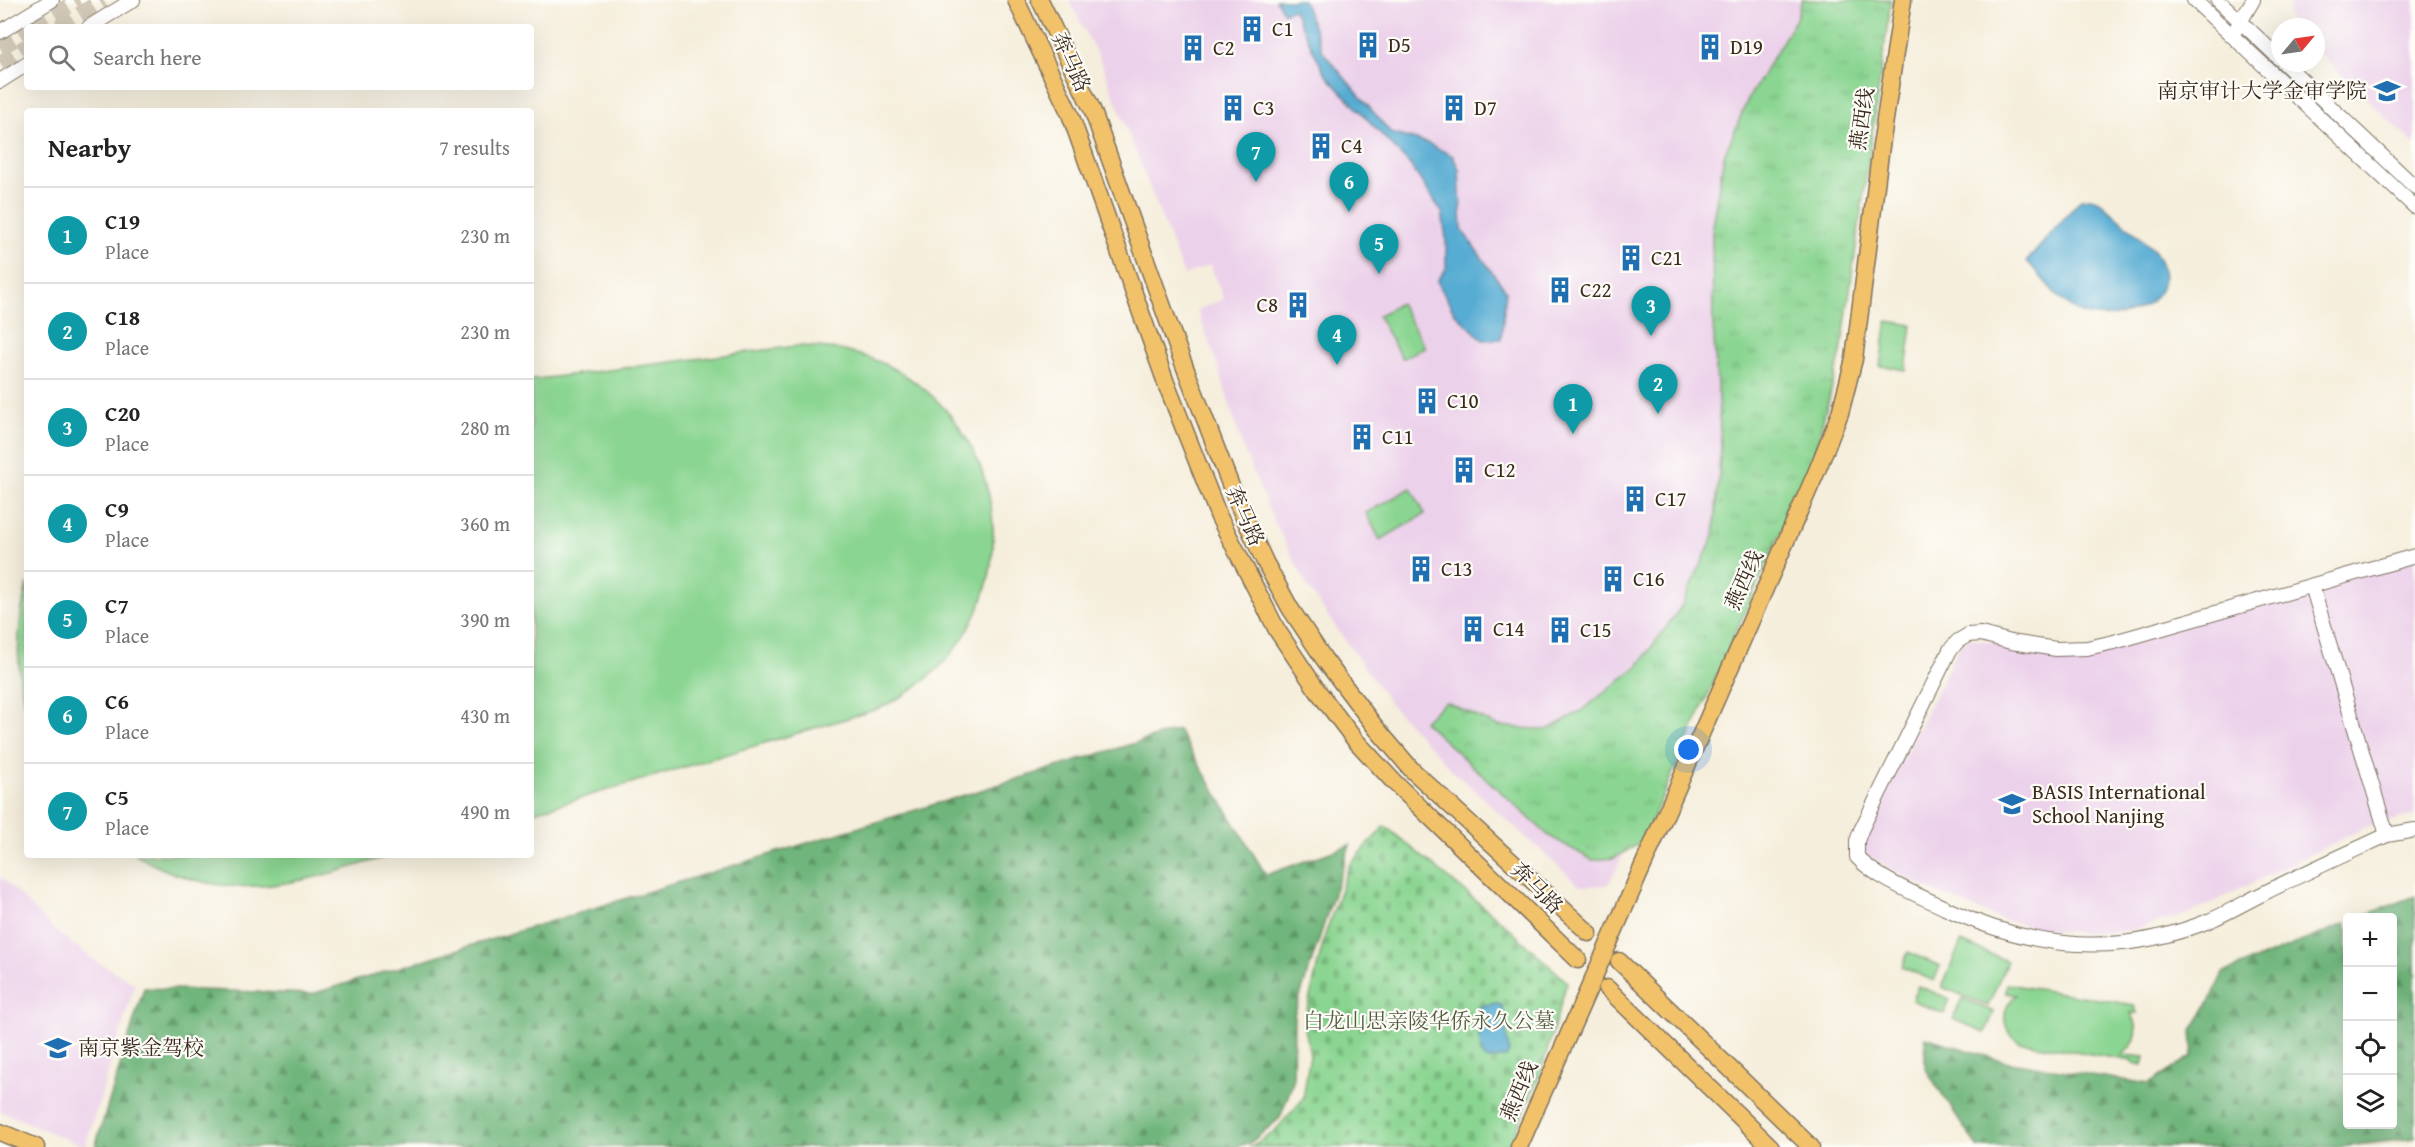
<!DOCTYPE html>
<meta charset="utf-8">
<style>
body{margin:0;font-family:"Gentium Book Plus","Noto Serif SC",serif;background:#f2f2f2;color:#222}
.controls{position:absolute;right:18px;bottom:18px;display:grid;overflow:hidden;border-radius:6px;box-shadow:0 6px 24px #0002}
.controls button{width:54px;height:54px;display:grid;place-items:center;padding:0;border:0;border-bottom:2px solid #e0e0e0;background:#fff;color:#222;font:30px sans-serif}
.compass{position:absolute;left:2271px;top:18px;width:54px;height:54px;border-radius:50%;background:#fff;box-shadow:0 6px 24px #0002;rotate:61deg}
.you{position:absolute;left:1689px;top:750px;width:21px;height:21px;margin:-15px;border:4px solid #fff;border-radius:50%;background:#1a73e8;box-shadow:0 0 0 9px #1a73e833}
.badge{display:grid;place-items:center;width:39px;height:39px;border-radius:50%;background:#1f6fb2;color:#fff;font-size:20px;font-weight:700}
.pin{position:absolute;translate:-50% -50px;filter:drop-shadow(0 2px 3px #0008)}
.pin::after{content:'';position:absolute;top:32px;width:21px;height:18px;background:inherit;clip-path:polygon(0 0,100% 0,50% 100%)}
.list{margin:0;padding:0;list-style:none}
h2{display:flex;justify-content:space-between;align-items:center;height:78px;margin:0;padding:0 24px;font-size:26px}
h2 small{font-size:20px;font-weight:400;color:#767676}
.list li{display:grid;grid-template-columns:39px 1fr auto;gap:18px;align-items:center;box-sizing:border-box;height:96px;padding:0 24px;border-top:2px solid #e0e0e0}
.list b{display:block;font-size:22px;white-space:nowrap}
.list p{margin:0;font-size:20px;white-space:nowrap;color:#767676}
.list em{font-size:20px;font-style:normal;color:#767676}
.icon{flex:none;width:33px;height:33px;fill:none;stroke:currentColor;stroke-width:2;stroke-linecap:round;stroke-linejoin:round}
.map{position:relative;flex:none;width:2415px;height:1147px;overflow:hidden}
.search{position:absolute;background:#fff;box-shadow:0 6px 24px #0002;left:24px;top:24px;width:510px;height:66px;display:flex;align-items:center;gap:15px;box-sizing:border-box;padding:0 21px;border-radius:6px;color:#767676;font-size:22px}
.panel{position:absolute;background:#fff;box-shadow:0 6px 24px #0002;left:24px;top:108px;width:510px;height:750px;border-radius:6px}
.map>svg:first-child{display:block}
</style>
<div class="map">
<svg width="2415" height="1147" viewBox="0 0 2415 1147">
<defs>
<pattern id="forest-firs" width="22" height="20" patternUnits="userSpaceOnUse" patternTransform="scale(1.5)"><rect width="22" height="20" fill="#6fb67b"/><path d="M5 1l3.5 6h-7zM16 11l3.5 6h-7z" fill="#5c9464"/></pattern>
<pattern id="cemetery-stones" width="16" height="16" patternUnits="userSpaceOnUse" patternTransform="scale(1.5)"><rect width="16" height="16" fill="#8ad591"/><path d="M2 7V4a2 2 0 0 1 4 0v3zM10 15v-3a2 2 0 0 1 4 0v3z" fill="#78b77d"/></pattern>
<pattern id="park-tufts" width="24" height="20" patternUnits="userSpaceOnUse" patternTransform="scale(1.5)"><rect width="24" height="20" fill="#8ad591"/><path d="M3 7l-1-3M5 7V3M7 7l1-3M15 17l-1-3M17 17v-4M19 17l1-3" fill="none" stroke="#78b77d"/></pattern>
</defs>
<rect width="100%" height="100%" fill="#fdfcf7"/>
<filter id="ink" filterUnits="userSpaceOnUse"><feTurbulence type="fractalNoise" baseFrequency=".0167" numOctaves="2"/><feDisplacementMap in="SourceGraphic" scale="12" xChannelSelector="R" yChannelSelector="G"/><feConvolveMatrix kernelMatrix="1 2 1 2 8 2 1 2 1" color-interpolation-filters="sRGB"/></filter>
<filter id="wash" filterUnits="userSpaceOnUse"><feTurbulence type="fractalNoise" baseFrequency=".008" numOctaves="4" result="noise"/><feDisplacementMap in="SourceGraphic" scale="24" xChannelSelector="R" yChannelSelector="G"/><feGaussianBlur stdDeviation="1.35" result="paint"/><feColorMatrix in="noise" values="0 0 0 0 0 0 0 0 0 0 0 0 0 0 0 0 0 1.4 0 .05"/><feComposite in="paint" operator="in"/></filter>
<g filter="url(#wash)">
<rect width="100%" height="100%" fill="#f5eedc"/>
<g fill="#ecd1ea">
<polygon points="1069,0 1888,0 1830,404 1703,698 1608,885 1580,886 1454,772 1391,705 1309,589 1273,519 1243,448 1216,360 1197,310 1224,299 1210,265 1184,275 1100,60"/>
<polygon points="2290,0 2415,0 2415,145 2316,50 2316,27 2294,27 2288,15"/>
<polygon points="2415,557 2415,815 2366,827 2191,913 2132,930 2100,933 2051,931 2002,920 1920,885 1867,855 1863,850 1863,839 1959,647 1969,638 2057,655 2084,656"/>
<polygon points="0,876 58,933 99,963 135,984 85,1147 0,1111"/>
</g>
<g fill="url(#forest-firs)" stroke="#55704c" stroke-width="1.5">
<polygon points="1178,730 1266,875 1350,845 1294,1015 1293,1082 1280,1118 1250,1143 1234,1147 95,1147 144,988 312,994"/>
<polygon points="2415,896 2415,1138 2340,1147 1977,1147 1925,1068 1925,1037 2003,1061 2149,1084 2193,1056 2191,1032 2213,995 2223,973 2347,923 2348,1124 2392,1124 2392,918 2360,917"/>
</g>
<polygon fill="url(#cemetery-stones)" stroke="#628058" stroke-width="1.5" points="1385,826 1501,921 1567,982 1541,1072 1509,1147 1250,1147 1273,1133 1303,1099 1310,1055 1304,1022 1325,935 1349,866"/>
<polygon fill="url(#park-tufts)" stroke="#628058" stroke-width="1.5" points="1802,0 1891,0 1841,353 1812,462 1642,842 1614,858 1592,860 1549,836 1423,721 1446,702 1497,726 1547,730 1581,711 1638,666 1681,607 1714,536 1721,445 1713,324 1712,226 1724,156 1748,99 1796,19"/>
<g fill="#8ad591" stroke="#628058" stroke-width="1.5">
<polygon points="1400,303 1425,347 1402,359 1378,316"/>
<polygon points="1887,321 1912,325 1906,370 1880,366"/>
<path d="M797,346C1008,346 1070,620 878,709L531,813V380Z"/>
<polygon points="1411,488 1425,514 1380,540 1366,513"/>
<path d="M27,584V716C15,672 16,629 27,584Z"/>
<path d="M136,855H392C301,883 226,909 136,855Z"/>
<polygon points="1961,942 2007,961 1988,1006 1942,987"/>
<polygon points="1908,952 1940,966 1934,981 1902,967"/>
<path d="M2007,984L2134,1005L2137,1013H2131C2141,1029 2137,1044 2122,1055L2145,1057L2143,1065L2132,1063V1061L2019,1042C2001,1030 2000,1009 2016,995L2006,993Z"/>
<polygon points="1918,986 1950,999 1944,1014 1912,1000"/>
<polygon points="1962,998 1994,1012 1985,1033 1953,1019"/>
</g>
<g fill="#57acd3" stroke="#496b78" stroke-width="1.5">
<polygon points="1276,0 1303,0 1323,52 1391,133 1427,143 1453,156 1459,170 1462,230 1506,291 1501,339 1483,340 1454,312 1437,281 1446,269 1446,239 1442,212 1410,165 1325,74 1293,9 1284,13"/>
<path d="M2091,198L2099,201L2154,250C2190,301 2117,329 2077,311C2061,304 2040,275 2027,261L2081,199Z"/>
<polygon points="1496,1003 1501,1005 1503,1008 1509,1052 1506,1057 1487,1060 1482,1054 1475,1013 1480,1006"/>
</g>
</g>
<g filter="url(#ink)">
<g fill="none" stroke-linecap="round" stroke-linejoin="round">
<g stroke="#d0c7b6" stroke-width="16" stroke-dasharray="16 8" stroke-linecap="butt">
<polyline points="34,27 79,0"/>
<polyline points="59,27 103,0"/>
<polyline points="0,48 27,31"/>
<polyline points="0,63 27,46"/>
</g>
<g stroke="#7c6f60" stroke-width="16">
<g id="minor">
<polyline points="2194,0 2415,207"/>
<polyline points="2218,0 2280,59"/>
<polyline points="89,27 133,0"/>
<polyline points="2236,29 2253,0"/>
<polyline points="0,32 52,0"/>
<polyline points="2284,63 2415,187"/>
<polyline points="0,81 27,64"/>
<path d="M2415,556L2114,642L2087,648L2056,649L2011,642L1981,634L1968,635L1958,641L1950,650L1861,830L1857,841V857C1878,880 1919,895 1947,909C2035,950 2120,958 2211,920C2229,912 2246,902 2264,893C2304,873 2346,854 2387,835L2415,830"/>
<polyline points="2312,586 2387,835"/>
</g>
</g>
<g stroke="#7c6f60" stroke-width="19">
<g id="major">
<polyline points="1016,0 1070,114 1166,383 1219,517 1277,630 1317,690 1355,740 1394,782 1578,960"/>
<polyline points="1040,0 1092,109 1179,352 1237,502 1265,562 1290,608 1324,659 1376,728 1412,770 1589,933"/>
<polyline points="1619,961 1811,1147"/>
<polyline points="1607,988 1771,1147"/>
<polyline points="0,1132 36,1147"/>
<polyline points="1519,1147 1816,473 1840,413 1854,359 1881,146 1903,0"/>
</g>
</g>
<use href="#minor" stroke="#fff" stroke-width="14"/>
<use href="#major" stroke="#f2c26a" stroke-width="16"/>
</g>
</g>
<defs>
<g id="building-bare" transform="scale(2.07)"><path d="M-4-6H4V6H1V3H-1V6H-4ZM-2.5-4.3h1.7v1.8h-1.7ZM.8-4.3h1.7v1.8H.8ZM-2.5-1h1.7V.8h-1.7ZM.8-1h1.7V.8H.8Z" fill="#1f6fb2" stroke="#fdfcf7" stroke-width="2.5" paint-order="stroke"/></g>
<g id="university-bare" transform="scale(2.07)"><path d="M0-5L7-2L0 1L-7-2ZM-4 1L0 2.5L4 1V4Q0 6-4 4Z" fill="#1f6fb2" stroke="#fdfcf7" stroke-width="2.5" paint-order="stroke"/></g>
<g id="school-bare" transform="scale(2.07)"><path d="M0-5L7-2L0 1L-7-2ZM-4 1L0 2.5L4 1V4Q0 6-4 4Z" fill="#1f6fb2" stroke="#fdfcf7" stroke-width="2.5" paint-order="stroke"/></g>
</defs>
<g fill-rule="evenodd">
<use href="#building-bare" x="1252" y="29"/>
<use href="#building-bare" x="1368" y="45"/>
<use href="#building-bare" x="1710" y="47"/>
<use href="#building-bare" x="1193" y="48"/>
<use href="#university-bare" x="2387" y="91"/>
<use href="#building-bare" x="1233" y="108"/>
<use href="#building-bare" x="1454" y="108"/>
<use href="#building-bare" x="1321" y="146"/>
<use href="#building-bare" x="1631" y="258"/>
<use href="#building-bare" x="1560" y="290"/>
<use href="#building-bare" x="1298" y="305"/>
<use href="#building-bare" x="1427" y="401"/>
<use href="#building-bare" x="1362" y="437"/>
<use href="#building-bare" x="1464" y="470"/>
<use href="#building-bare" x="1635" y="499"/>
<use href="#building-bare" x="1421" y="569"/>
<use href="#building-bare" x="1613" y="579"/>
<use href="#building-bare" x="1473" y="629"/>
<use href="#building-bare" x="1560" y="630"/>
<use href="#school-bare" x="2012" y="804"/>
<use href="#school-bare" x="58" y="1048"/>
</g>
<g text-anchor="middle" stroke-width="4.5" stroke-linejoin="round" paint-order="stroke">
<g font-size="21" fill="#3b2a1e" stroke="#fdfcf7" text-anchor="start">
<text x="1272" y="36">C1</text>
<text x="1388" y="52">D5</text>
<text x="1730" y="54">D19</text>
<text x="1213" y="55">C2</text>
<text x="2367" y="98" text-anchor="end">南京审计大学金审学院</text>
<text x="1253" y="115">C3</text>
<text x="1474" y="115">D7</text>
<text x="1341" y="153">C4</text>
<text x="1651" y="265">C21</text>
<text x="1580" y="297">C22</text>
<text x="1278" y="312" text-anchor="end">C8</text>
<text x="1447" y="408">C10</text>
<text x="1382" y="444">C11</text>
<text x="1484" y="477">C12</text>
<text x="1655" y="506">C17</text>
<text x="1441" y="576">C13</text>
<text x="1633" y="586">C16</text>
<text x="1493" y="636">C14</text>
<text x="1580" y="637">C15</text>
<text x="2032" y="799">BASIS International<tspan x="2032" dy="24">School Nanjing</tspan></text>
<text x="78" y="1055">南京紫金驾校</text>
</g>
<g font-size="21" fill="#3b2a1e" stroke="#fdfcf7">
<text transform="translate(1071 62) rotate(65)" y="7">奔马路</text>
<text transform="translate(1862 119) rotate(-82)" y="7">燕西线</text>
<text transform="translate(1245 516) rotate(66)" y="7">奔马路</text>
<text transform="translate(1744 580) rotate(-66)" y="7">燕西线</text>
<text transform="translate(1537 888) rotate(45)" y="7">奔马路</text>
<text transform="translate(1519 1091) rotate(-67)" y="7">燕西线</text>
</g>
<g font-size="21" fill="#535d40" stroke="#fdfcf7">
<text x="1429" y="1028">白龙山思亲陵华侨永久公墓</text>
</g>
</g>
</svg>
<div class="controls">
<button>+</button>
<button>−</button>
<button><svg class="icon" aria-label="locate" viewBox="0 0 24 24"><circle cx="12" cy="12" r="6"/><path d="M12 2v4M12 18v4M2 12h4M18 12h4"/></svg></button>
<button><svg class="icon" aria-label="layers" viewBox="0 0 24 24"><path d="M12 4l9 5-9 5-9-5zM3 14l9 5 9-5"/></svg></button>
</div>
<svg class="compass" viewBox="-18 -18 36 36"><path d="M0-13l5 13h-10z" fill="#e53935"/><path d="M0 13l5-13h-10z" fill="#767676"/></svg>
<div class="you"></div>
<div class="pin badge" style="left:1573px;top:434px;background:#0f9aa8">1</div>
<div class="pin badge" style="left:1658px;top:414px;background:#0f9aa8">2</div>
<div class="pin badge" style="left:1651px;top:336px;background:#0f9aa8">3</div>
<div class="pin badge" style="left:1337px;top:365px;background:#0f9aa8">4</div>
<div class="pin badge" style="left:1379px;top:274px;background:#0f9aa8">5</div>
<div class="pin badge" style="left:1349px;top:212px;background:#0f9aa8">6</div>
<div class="pin badge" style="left:1256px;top:182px;background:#0f9aa8">7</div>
<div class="search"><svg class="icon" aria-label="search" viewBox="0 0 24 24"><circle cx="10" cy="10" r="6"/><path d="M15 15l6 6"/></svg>Search here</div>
<section class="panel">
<h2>Nearby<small>7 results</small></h2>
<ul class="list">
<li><span class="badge" style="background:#0f9aa8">1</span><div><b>C19</b><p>Place</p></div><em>230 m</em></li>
<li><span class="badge" style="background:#0f9aa8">2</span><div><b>C18</b><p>Place</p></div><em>230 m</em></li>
<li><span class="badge" style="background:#0f9aa8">3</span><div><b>C20</b><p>Place</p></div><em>280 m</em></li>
<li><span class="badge" style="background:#0f9aa8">4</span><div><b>C9</b><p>Place</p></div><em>360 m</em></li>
<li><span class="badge" style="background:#0f9aa8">5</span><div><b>C7</b><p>Place</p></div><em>390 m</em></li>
<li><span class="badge" style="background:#0f9aa8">6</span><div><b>C6</b><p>Place</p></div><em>430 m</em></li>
<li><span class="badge" style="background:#0f9aa8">7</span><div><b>C5</b><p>Place</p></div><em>490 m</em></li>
</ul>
</section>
</div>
